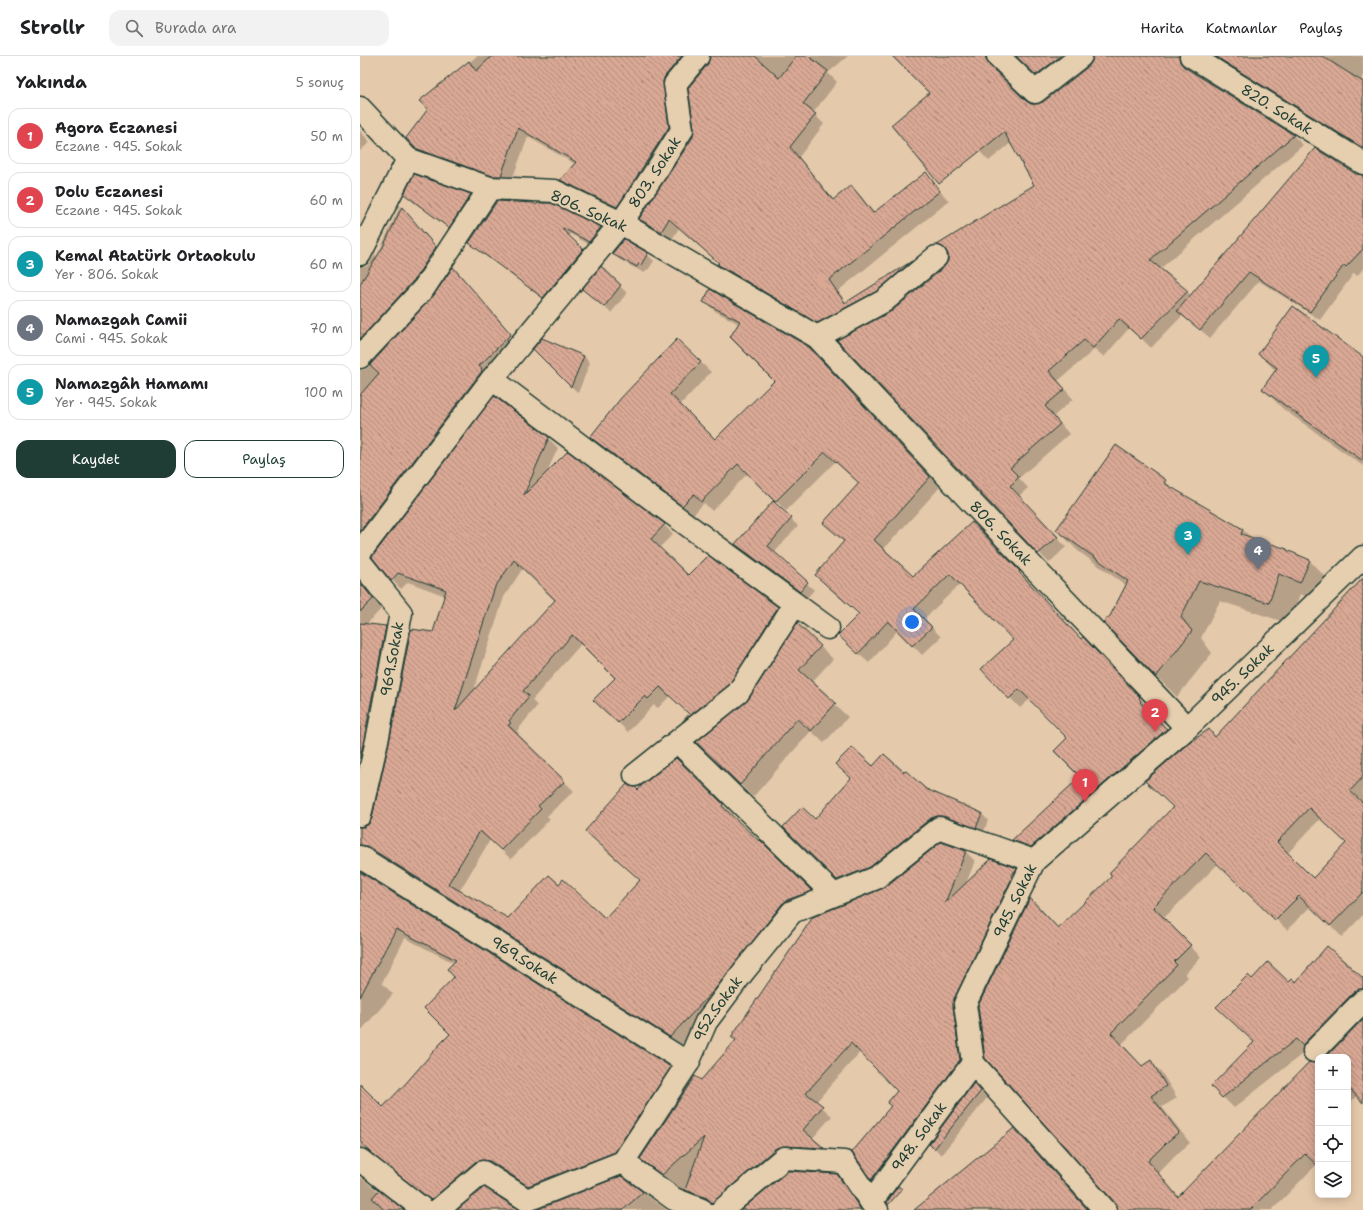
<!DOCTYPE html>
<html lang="tr">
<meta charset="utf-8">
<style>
body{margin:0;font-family:"Shantell Sans",sans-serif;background:#f2f2f2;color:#202124}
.controls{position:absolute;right:12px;bottom:12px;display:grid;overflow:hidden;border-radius:8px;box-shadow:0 2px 10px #0003}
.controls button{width:36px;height:36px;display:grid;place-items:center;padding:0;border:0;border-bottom:1px solid #e0e0e0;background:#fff;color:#202124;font:20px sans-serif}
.you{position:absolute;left:552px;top:566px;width:14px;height:14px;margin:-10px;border:3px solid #fff;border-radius:50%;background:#1a73e8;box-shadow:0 0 0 6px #1a73e833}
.badge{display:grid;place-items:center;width:26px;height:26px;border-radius:50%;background:#1f3d34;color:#fff;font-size:13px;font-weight:700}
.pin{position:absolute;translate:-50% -33px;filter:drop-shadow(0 1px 2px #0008)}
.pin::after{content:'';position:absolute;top:21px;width:14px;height:12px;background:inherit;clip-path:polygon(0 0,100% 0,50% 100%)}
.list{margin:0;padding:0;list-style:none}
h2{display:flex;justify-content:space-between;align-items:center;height:52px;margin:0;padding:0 16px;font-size:17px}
h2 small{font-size:13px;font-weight:400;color:#757577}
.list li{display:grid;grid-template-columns:26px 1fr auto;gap:12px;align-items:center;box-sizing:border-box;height:56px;margin:0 8px 8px;padding:0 8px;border:1px solid #e0e0e0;border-radius:12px}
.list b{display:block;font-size:15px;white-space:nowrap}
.list p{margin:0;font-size:13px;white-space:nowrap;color:#757577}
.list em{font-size:13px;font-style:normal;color:#757577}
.actions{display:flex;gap:8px;padding:12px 16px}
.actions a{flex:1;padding:9px 0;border:1px solid #1f3d34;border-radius:12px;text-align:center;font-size:14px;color:#1f3d34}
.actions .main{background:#1f3d34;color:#fff}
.icon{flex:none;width:22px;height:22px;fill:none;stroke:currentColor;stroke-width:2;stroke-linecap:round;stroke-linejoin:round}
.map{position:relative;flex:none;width:1003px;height:1154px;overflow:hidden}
header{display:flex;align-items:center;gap:24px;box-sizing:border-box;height:56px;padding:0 20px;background:#fff;border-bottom:1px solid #e0e0e0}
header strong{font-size:19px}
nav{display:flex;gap:22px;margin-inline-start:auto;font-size:14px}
.search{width:280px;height:36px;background:#f2f2f2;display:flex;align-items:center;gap:10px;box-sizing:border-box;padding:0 14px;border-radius:12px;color:#757577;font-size:15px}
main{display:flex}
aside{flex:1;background:#fff}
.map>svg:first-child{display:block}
</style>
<header>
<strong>Strollr</strong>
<div class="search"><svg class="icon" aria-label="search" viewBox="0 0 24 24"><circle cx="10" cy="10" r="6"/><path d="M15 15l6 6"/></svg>Burada ara</div>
<nav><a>Harita</a><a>Katmanlar</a><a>Paylaş</a></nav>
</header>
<main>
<aside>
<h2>Yakında<small>5 sonuç</small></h2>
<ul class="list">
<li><span class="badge" style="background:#e0444e">1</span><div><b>Agora Eczanesi</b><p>Eczane · 945. Sokak</p></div><em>50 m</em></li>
<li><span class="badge" style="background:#e0444e">2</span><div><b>Dolu Eczanesi</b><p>Eczane · 945. Sokak</p></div><em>60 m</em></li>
<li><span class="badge" style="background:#0f9aa8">3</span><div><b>Kemal Atatürk Ortaokulu</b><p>Yer · 806. Sokak</p></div><em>60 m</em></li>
<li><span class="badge" style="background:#6b7280">4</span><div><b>Namazgah Camii</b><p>Cami · 945. Sokak</p></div><em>70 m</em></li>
<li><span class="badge" style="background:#0f9aa8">5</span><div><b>Namazgâh Hamamı</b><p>Yer · 945. Sokak</p></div><em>100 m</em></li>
</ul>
<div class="actions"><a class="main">Kaydet</a><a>Paylaş</a></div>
</aside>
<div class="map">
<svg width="1003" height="1154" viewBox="0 0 1003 1154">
<defs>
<pattern id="building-back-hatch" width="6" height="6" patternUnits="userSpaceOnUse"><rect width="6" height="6" fill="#d9a895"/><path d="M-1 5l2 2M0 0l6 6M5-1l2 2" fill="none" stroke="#af8a7a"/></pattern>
</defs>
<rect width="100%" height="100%" fill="#e5c9ab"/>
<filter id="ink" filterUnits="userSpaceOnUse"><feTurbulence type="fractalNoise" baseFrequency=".025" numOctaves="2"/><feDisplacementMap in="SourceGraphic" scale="8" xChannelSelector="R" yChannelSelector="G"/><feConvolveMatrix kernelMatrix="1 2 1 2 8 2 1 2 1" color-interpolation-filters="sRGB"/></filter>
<g filter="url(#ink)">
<g fill="#0003" fill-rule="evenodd">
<polygon points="117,0 340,0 312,34 318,81 267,160 210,133 201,124 215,108 168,81 150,129 66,102 56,92 69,53 61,45"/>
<polygon points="351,0 488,0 468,17 477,26 453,57 464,68 439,101 474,145 491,130 501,140 515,158 565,118 589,145 478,235 487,247 552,206 561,215 467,276 368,218 359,208 359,207 319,172 311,185 290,172 280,163 334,81"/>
<polygon points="533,0 640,0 635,7 635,14 638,19 666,46 671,49 678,49 683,47 729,11 733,5 734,0 833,0 828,10 829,15 934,80 943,89 800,213 831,239 996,119 1003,120 1003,213 997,220 994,217 960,264 899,225 850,282 823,259 791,292 770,271 744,301 735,293 698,325 713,343 694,360 709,378 659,422 668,432 659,440 706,491 689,507 479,285 533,255 585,211 589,205 588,198 579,189 675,129 651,87 629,105 566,42 571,38"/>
<polygon points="657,0 722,0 686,28"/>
<polygon points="850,0 1003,0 1003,95"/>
<polygon points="0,75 10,86 0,95"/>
<polygon points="55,120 110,139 117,146 96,177 52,145 46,138"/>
<polygon points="191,148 241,172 247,179 236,192 210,178 208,180 229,200 190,248 117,193 110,186 177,150"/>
<polygon points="40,150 85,201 0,302 0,211 7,210 12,204 15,198 17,200"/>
<polygon points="264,184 287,198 294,205 288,214 287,213 284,217 260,204 253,198"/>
<polygon points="93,212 159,288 0,497 0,314 4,314 10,310 74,241"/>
<polygon points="241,212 267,237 251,257 224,233"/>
<polygon points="345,245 459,302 580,431 523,494 553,521 622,477 669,526 668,527 721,584 733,593 789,652 788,653 790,656 789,657 816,684 682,800 663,794 653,784 721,721 708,682 670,643 660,652 623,614 654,584 601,527 564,563 581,581 562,599 538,574 509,607 489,589 499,558 484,486 465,467 500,428 476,405 426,455 388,417 352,455 344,447 333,459 241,390 231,381 317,284 351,316 320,349 355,385 415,325 379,268 355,255"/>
<polygon points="175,293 224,300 230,307 218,337"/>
<polygon points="899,298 1003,302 1003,410 923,353 903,333 916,315"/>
<path d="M188,382L198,392L186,418L304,469L313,478L299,492L328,520L348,501L418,552L427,561L378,638L332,674L323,666L330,658L310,640L298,652L294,649L268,676L244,653L256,622L222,587L172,644L177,650L157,675L159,677L157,679L214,735L187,760L190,763L151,803L130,784L99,836L148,864L199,829L245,864L281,825L278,736L316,703L372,758L371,759L399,786L400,785L460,844L437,853L365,941L320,990L0,802V772H4L10,768L13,763L86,540L48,526L41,533L32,524L13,501ZM163,512L196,544L113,637L144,541Z"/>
<polygon points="805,425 814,434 883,474 892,482 950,505 970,526 961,547 940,538 930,568 860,545 841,582 852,597 817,641 796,620 750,561 767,530 718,495 697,474"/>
<polygon points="413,446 438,470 414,497 454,534 447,542 383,495 376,488"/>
<polygon points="0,525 22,552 6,569 25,571 35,580 0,752"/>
<path d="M1003,537V859L982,881L951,850L927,874L858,808L803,863L841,901L825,918L828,921L761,989L783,1011L791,1006L802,1017L817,1042L802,1051L830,1087L818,1097L799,1117L819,1142L958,1008V1107L912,1154H764L698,873L753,821L814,751L849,675L856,682ZM961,762L988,788L953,823L927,798Z"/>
<polygon points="438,569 473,603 451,627 488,661 464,687 451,675 393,741 338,686 389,645"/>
<polygon points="513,712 544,718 566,734 622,758 628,764 623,778 591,767 485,831 424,771 455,764"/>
<polygon points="582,787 606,796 615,805 605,830 656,813 665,822 603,953 609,1013 521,1133 512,1124 493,1096 532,1050 538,1035 501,995 456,1046 472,1060 452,1083 472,1101 435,1098 357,1151 330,1141 291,1112 281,1103 341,1025 376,985 372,981 524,833"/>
<polygon points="0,817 310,1012 319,1021 264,1105 178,1139 140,1114 81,1152 18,1103 12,1101 0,1105 0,1029 23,1052 91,978 96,921 94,907 45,882 22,927 33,938 0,976"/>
<polygon points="1003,923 1003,950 874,1052 863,1041 895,986 892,924 936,928"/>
<polygon points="1003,964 1003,1046 997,1039 988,1049 988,1001 967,1001"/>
<polygon points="621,1035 627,1042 581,1099 571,1088"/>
<polygon points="477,1119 486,1129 504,1154 383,1154"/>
<polygon points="0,1121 42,1154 0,1154"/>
<polygon points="261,1121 307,1154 178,1154"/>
</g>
<g fill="url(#building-back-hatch)" stroke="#1f3d34" fill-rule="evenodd">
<polygon points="132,0 322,0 305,20 303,25 309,71 257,151 200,124 216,106 158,72 141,120 132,120 55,92 46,82 68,53 59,45 109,5 116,15"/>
<polygon points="350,0 395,0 419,22 436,0 448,0 468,15 443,48 456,58 430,91 473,144 491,129 513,157 566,116 580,135 469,224 485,247 552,205 517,235 457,267 357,208 359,207 309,163 301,176 279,163 333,81 334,72 328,32 348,8"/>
<polygon points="532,0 626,0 626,4 629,9 666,45 671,48 677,48 683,46 729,10 732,5 733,0 819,0 820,6 824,11 934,79 790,204 828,235 781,283 759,263 733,292 724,284 689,315 705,333 685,350 700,368 650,412 659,421 650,430 698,481 678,498 477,284 532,255 584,211 588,205 588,198 585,193 577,189 674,129 644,76 579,128 531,69 569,37"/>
<polygon points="656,0 701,0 676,19"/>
<polygon points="855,0 962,0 1003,26 1003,92"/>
<polygon points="955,92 996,118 1003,119 1003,193 986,211 984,209 950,256 889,216 840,274 817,255"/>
<polygon points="54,118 111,138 89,172 44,138"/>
<polygon points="137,145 174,147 176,149 178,147 191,147 241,171 229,186 203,172 202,173 223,193 183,242 109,187"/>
<polygon points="42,151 76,191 54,224 0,283 0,228 23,191"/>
<polygon points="264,183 288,197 281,209 279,207 277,211 252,198"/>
<polygon points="241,210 261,229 244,251 222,233"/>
<polygon points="93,211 151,278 119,310 122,312 121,314 122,315 0,475 0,339 19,317 10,309 73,240"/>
<polygon points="350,233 449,291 570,421 514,484 553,520 612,466 660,515 659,516 721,583 723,581 780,641 779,642 781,645 780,646 807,673 671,791 652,784 720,721 694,695 707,682 659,633 649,643 621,613 653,584 590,518 554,553 572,571 552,590 528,565 498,598 478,579 499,558 455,519 484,485 463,467 499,427 465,396 415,446 378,408 341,446 334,438 322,450 230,381 261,342 317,283 341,306 310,338 355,383 414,325 370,281 380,265 343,246"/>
<polygon points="933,250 1003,301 1003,405 902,333 917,312 898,298"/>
<polygon points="182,282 224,300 211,331 173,293"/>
<path d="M134,340L189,381L164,439L208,395L305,468L291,483L328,519L348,499L418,551L369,629L322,666L329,658L300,631L288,643L285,640L258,667L233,644L255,622L212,579L163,635L169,640L149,665L151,667L148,669L205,725L178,750L181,753L141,794L120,775L88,828L148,862L189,819L199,828L203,823L245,862L280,824L225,775L267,728L270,730L275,731L278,734L282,729L316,702L363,748L362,750L399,785L400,784L452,835L427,844L422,848L356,932L310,981L7,790L0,789V771H4L9,768L12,762L30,682L51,573L73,576L86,534L38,517L31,525L12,501ZM154,504L195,544L95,655L135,531Z"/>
<polygon points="756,389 806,424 804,427 883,473 881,478 927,493 927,494 950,504 940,527 919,518 909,547 839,525 821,561 832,575 796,621 743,566 750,560 768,525 696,474"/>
<polygon points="413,445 432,462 408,490 448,526 440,536 375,488"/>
<path d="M1003,522V721L990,735L1003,747V836L970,870L939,840L915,864L846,797L793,851L831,889L814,906L817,909L751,977L782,1010L791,1004L806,1030L791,1040L819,1076L807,1086L788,1105L818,1141L949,1006L958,1007V1110L945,1098L890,1154H757L754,1146L625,1002L618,950L670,842L698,872L752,820L749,817L813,751L785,725L824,691L849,673L855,681ZM949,752L986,787L953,822L917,786Z"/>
<polygon points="0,526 13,543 0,556"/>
<polygon points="0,567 26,570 0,703"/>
<polygon points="437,567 461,590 439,614 476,647 451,675 437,663 380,729 336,686 388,644"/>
<polygon points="492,691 513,710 524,698 544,716 546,715 566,733 622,757 616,772 583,760 577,760 571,762 510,811 477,824 423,771 442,751 455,763 491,722 475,708"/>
<polygon points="581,786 606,795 585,847 631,803 657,812 651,820 652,822 594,943 593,950 600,1004 511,1124 492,1096 531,1050 527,1047 537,1035 491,987 446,1037 463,1050 443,1074 464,1092 425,1090 416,1092 352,1147 347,1142 325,1134 344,1081 302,1119 280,1103 335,1020 341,1024 376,984 371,981 453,861 524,832"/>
<polygon points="0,816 311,1011 255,1096 168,1130 130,1105 122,1104 115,1106 71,1144 12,1098 0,1085 0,1028 23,1051 47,1026 80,988 90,978 64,952 94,921 87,913 96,904 36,873 0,941"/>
<polygon points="967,890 1003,922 1003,933 999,933 994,936 945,986 943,990 936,983 862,1042 851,1030 894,986 856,951 888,919 892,923 908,906 929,926 932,923 936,926"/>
<polygon points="1003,963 1003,1047 988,1031 988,1001 966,1001"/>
<polygon points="614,1027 621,1035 574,1093 569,1088"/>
<polygon points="654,1072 728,1154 554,1154 599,1117"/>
<polygon points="428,1115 477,1118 501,1154 381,1154"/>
<polygon points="261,1120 283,1136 263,1154 176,1154"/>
<polygon points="538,1130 542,1133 528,1149 527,1146"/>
<polygon points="124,1131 159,1154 97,1154"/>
<polygon points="19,1134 44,1154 24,1154 12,1142"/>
</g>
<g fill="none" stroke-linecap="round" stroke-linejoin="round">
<g stroke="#1f3d34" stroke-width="25">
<g id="minor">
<polyline points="638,0 675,36 721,0"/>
<path id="s1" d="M831,0L1003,107"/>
<path id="s2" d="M0,52L48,103L130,132L194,135L261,167L457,281L613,448L827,672"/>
<polyline points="0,198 48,103"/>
<polyline points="457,281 524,245 576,201"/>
<polyline points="0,301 64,232 130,132"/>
<polyline points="132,323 285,438 468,572"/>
<path id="s3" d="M0,496L132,323L261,167L300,109L322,74L315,28L338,0"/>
<polyline points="0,506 41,557 18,680 0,759"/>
<polyline points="318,686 473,838"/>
<polyline points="275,719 378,637 435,548"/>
<path id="s4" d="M0,801L328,1007"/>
<polyline points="954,995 1003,945"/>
<polyline points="0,1104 64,1154"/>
<polyline points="263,1106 314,1143 342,1154"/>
<path id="s5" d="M78,1154L123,1116L167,1144L263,1106L328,1007L346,966L384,915L432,856L516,822L579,772L674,805"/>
<polyline points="362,1154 424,1102 484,1106 511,1146"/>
<path id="s6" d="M517,1154L511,1146L613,1007"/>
<path id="s7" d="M745,1154L613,1007L605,948L674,805L827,672L1003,501"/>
</g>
</g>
<use href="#minor" stroke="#e5cfaf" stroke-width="22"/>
</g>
</g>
<g text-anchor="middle" stroke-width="4" stroke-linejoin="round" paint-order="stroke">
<g font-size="15" fill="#1f3d34" stroke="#e5cfaf">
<text dy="5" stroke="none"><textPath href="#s1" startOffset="101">820. Sokak</textPath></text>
<text dy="5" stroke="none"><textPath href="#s3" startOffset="481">803. Sokak</textPath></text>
<text transform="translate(229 155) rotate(24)" y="5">806. Sokak</text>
<text dy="5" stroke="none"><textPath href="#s2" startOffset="791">806. Sokak</textPath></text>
<text transform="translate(32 603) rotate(-80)" y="5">969.Sokak</text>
<text dy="5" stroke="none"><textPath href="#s7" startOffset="696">945. Sokak</textPath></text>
<text dy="5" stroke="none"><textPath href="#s7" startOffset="372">945. Sokak</textPath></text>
<text dy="5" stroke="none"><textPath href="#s4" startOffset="194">969.Sokak</textPath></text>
<text dy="5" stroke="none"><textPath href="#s5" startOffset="395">952.Sokak</textPath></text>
<text dy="5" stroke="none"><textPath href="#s6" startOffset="91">948. Sokak</textPath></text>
</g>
</g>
</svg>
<div class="controls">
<button>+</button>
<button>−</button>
<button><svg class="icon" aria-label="locate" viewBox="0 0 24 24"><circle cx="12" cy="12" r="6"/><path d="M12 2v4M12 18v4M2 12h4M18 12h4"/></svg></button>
<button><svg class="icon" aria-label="layers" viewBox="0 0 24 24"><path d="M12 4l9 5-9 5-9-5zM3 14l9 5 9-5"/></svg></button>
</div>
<div class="you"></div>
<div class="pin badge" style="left:725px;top:746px;background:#e0444e">1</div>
<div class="pin badge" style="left:795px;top:676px;background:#e0444e">2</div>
<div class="pin badge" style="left:828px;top:499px;background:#0f9aa8">3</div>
<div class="pin badge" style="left:898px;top:514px;background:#6b7280">4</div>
<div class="pin badge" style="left:956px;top:322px;background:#0f9aa8">5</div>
</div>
</main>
